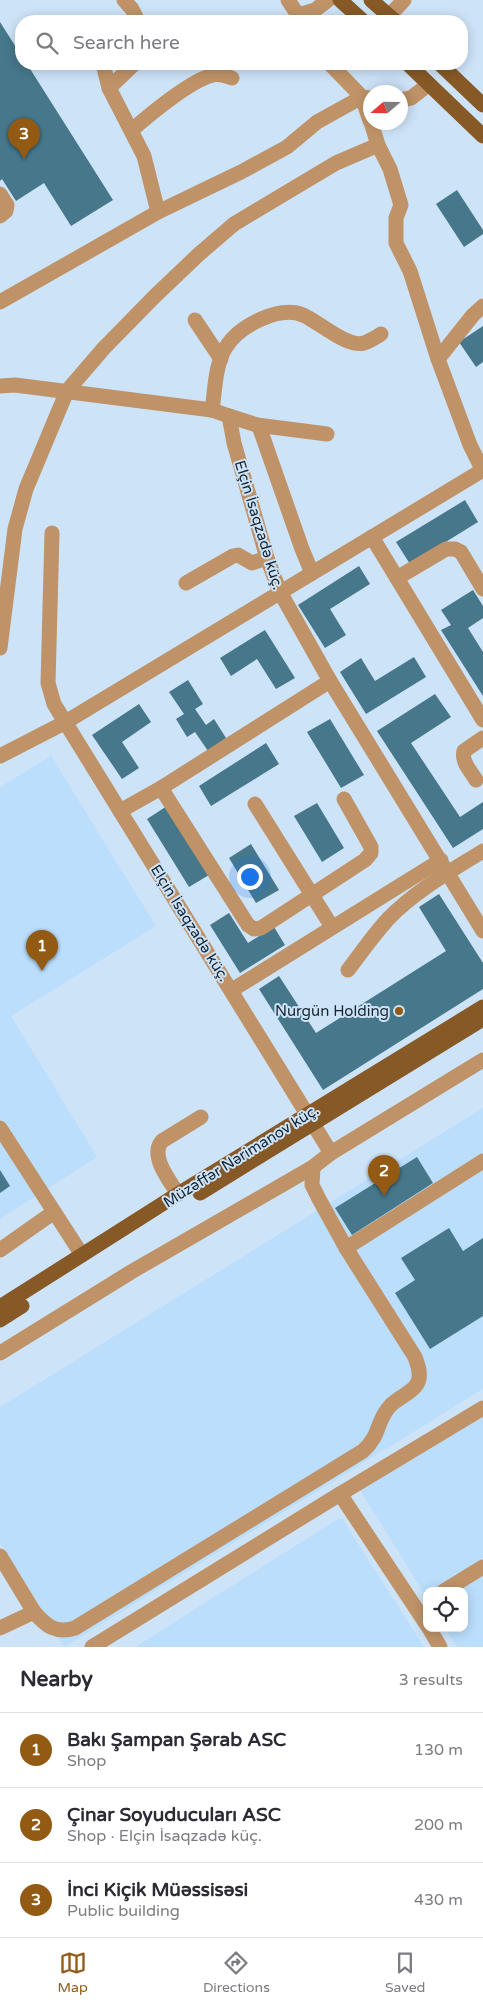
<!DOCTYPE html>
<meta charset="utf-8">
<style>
body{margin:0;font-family:"Varela Round",sans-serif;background:#f2f2f3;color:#2b2b33}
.controls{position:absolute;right:15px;bottom:15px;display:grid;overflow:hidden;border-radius:10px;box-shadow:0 2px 12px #0003}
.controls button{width:45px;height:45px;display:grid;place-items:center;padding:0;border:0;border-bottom:1px solid #e1e1e2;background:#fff;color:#2b2b33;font:25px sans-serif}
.compass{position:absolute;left:363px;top:85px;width:45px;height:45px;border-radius:50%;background:#fff;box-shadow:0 2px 12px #0003;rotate:250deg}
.you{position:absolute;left:249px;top:876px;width:18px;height:18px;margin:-12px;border:4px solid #fff;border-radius:50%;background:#1a73e8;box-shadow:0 0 0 8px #1a73e833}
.badge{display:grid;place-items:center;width:32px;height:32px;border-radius:50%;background:#935a14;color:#fff;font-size:16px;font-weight:700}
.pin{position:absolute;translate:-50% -41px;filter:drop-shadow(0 1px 2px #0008)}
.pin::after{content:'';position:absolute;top:26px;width:18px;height:15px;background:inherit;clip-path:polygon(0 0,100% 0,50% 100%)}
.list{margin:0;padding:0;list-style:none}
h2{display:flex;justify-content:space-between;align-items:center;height:65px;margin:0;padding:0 20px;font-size:21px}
h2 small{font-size:16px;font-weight:400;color:#7c7c81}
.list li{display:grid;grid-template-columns:32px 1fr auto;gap:15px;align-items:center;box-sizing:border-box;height:75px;padding:0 20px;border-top:1px solid #e1e1e2}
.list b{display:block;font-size:19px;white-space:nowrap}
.list p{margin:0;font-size:16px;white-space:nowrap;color:#7c7c81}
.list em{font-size:16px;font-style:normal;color:#7c7c81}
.icon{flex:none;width:28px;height:28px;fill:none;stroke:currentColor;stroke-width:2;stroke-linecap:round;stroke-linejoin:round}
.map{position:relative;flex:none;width:483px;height:1647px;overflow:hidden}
.search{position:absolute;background:#fff;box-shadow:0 2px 12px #0003;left:15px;right:15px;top:15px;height:55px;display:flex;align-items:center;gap:12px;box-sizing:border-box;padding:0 18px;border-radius:20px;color:#7c7c81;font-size:19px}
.sheet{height:290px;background:#fff}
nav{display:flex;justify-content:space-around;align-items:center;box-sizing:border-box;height:70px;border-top:1px solid #e1e1e2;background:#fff;font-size:14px;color:#7c7c81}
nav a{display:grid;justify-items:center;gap:2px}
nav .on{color:#935a14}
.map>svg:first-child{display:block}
</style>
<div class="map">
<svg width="483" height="1647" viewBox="0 0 483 1647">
<rect width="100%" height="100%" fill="#cde3f8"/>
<g fill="#bbdefd">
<polygon points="51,756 156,926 11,1016 97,1157 0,1219 0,787"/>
<polygon points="483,1108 483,1389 64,1647 0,1543 0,1407"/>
<polygon points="483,1400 483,1647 457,1647 445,1628 464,1628 464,1591 427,1591 427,1598 354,1480"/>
<polygon points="341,1517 424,1647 135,1647"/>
</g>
<g fill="#46778b">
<polygon points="0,22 21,55 21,64 27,64 113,200 71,226 44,183 16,201 2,179 0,181"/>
<polygon points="457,190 483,230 483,234 464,247 436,204"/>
<polygon points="483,326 483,362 476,367 459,342"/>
<polygon points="465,500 478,522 410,564 396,542"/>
<polygon points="359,566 370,584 330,609 346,635 325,648 298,605"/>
<polygon points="473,590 483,606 483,618 468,628 483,652 483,696 441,630 451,625 441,610"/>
<polygon points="265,630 295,678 276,689 257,659 231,676 220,658"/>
<polygon points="414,657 426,677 366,714 340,672 361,658 375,681"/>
<polygon points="188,680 203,704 195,709 206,725 214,719 226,738 208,751 195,732 187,737 176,719 184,714 169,692"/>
<polygon points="435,694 451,717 411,743 460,817 483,802 483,829 453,848 377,731"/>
<polygon points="139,704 151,722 122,742 139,768 122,779 92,735"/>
<polygon points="330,719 364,775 341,788 307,732"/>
<polygon points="266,743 279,764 211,806 199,786"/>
<polygon points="317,803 344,848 322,862 294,816"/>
<polygon points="167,806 209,875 189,887 147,819"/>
<polygon points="251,844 279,890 256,903 229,858"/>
<polygon points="439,894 483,963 483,989 323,1090 259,989 279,976 316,1033 446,951 419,907"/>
<polygon points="229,913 248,943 274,927 285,945 240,973 210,925"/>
<polygon points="417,1157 433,1183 352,1235 335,1208"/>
<polygon points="0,1170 10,1186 0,1193"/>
<polygon points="449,1228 463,1251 483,1238 483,1316 430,1349 395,1293 415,1280 401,1258"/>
</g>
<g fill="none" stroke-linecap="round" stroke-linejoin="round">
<g stroke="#bf9367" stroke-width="15">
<polyline points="124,0 132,9 138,21"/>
<polyline points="288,0 298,15 300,21"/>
<polyline points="298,15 315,10 328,0"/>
<polyline points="389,16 404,0"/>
<polyline points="103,64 109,88 144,156 158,212"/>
<polyline points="330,64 362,97 370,121"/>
<polyline points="109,88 134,64"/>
<polyline points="400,100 411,98 429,84"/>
<polyline points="371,122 378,145 390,169 401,205 396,218 396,243 410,271 438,359 470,445 483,471"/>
<path d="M132,130C149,115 191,80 213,75C219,73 226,76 232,78"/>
<polyline points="0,194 7,205 6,211 0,216"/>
<polyline points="0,302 158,212 241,172 287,147 317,122 362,97 370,98"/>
<polyline points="195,320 221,359"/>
<polyline points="438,359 473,315 483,306"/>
<polyline points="0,386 15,385 212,410 229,416 234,443 267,558 280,592 330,681 483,931"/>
<path d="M212,410C215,391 215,364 226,347C239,326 279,305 303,315C319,322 347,348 364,343C370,341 376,337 381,334"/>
<polyline points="229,416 257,425 260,429 302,549 312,573"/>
<polyline points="257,425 327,434"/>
<polyline points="372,537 483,720"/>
<polyline points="397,578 446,549 455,549 461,552 483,589"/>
<polyline points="186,583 233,556 238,555 252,563 267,558"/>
<polyline points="0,648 15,529 26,489 67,391 104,348 155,296 198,255 234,224 336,163 378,145"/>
<polyline points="0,756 64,723 483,470"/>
<path d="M476,780C471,771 461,762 464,751L483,738"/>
<polyline points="161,788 248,925 254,929 261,928 365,860 371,853 371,847 344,799"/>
<polyline points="255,804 332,927"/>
<polyline points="120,811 161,788 330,681"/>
<path d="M348,970C361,953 374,934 389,918C415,891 451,871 483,851"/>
<polyline points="232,990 441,860"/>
<polyline points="0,1128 82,1255"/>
<polyline points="331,1153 483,1060"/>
<path d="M178,1194C170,1181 149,1156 162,1141L201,1117"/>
<polyline points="346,1248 483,1161"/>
<polyline points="0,1250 54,1212"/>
<polyline points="0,1353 131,1272 313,1167 331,1153 54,704 48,683 52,533"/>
<polyline points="340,1494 483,1408"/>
<polyline points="0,1556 34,1612"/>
<polyline points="444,1591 483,1567"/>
<path d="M0,1628L34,1612C46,1626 56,1634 75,1628L363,1451C381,1435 376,1421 390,1406C397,1398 412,1393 417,1384C422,1376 418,1365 415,1357L346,1248L319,1199L312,1185L313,1167"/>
<polyline points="429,1628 440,1647"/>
<polyline points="92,1647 340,1494 427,1625"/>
</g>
<g stroke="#875926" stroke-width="15">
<polyline points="340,0 363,21"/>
<polyline points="371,0 395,21"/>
<polyline points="408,64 483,136"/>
<polyline points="440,64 483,105"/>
<polyline points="200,1193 483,1019"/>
<polyline points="0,1307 178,1194 483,1007"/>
<polyline points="0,1320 22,1306"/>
</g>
</g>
<circle fill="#935a14" stroke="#cde3f8" stroke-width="2" cx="399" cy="1011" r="5"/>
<g text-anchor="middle" stroke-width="4" stroke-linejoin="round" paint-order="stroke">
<g font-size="15" fill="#152430" stroke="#cde3f8">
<text transform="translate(259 525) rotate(73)" y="5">Elçin İsaqzadə küç.</text>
<text transform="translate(190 923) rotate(58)" y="5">Elçin İsaqzadə küç.</text>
<text transform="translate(241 1156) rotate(-32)" y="5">Müzəffər Nərimanov küç.</text>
</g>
<g font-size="15" fill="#152430" stroke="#cde3f8" text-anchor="end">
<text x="389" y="1016">Nurgün Holding</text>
</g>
</g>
</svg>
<div class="controls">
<button><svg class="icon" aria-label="locate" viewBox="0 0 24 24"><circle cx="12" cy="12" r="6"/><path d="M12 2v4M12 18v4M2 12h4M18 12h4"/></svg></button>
</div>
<svg class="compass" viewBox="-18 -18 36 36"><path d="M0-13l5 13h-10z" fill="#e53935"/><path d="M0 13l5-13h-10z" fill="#7c7c81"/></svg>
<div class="you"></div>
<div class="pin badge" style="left:42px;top:971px">1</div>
<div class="pin badge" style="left:384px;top:1196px">2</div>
<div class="pin badge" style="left:24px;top:159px">3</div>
<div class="search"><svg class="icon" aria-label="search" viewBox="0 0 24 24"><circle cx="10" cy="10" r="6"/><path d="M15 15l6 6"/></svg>Search here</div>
</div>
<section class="sheet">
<h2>Nearby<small>3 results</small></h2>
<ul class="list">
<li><span class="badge">1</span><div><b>Bakı Şampan Şərab ASC</b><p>Shop</p></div><em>130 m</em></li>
<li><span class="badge">2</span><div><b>Çinar Soyuducuları ASC</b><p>Shop · Elçin İsaqzadə küç.</p></div><em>200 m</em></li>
<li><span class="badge">3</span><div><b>İnci Kiçik Müəssisəsi</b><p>Public building</p></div><em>430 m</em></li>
</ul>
</section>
<nav>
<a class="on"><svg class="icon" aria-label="map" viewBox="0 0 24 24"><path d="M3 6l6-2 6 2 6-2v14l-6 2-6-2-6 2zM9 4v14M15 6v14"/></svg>Map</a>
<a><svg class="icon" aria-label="directions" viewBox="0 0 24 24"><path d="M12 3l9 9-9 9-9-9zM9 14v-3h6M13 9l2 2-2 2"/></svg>Directions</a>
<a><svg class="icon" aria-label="saved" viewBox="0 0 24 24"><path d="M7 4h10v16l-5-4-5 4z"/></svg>Saved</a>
</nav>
